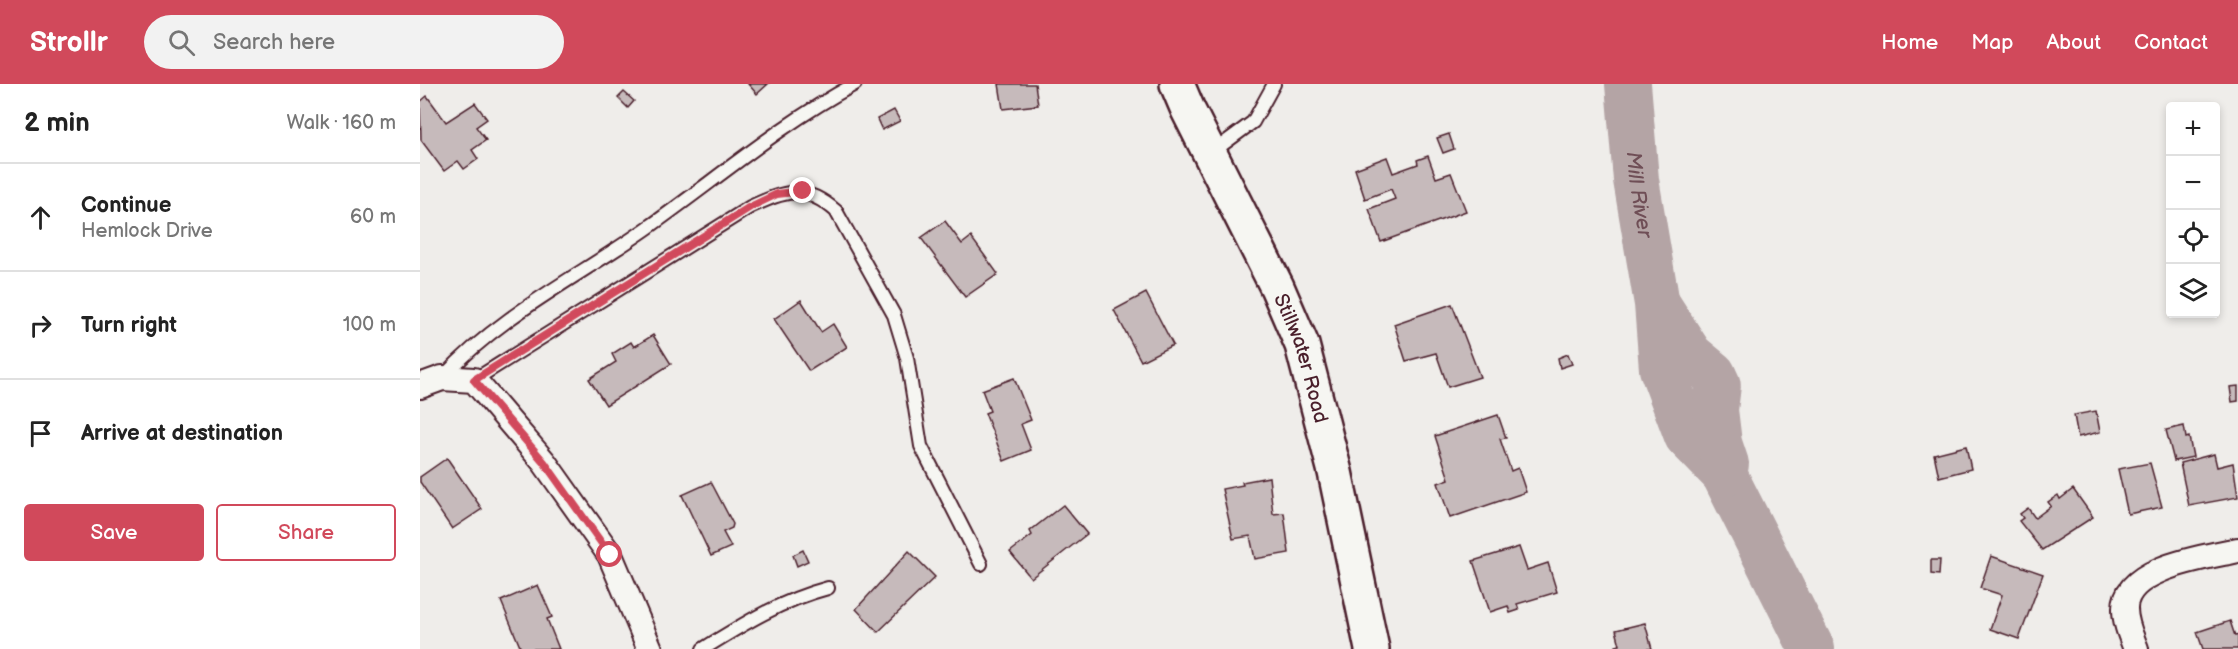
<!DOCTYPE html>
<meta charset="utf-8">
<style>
body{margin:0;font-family:"Balsamiq Sans",sans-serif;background:#f2f2f2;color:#222}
.controls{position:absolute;right:18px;top:18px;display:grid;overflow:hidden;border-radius:6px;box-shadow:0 3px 9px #0003}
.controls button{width:54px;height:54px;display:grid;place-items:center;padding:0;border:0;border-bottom:2px solid #e0e0e0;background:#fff;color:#222;font:30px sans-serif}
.stop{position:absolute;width:18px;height:18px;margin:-14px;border:4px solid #d1495b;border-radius:50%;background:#fff}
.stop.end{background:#d1495b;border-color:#fff;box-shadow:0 2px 6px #0008}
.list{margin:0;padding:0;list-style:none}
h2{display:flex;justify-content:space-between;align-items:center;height:78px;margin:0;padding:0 24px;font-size:26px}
h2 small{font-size:20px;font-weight:400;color:#767676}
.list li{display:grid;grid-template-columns:39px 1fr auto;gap:18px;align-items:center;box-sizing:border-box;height:108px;padding:0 24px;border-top:2px solid #e0e0e0}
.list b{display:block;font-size:22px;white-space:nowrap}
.list p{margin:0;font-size:20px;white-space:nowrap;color:#767676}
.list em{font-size:20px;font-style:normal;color:#767676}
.actions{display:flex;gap:12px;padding:18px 24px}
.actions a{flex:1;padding:14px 0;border:2px solid #d1495b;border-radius:6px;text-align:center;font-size:21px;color:#d1495b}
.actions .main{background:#d1495b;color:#fff}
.icon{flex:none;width:33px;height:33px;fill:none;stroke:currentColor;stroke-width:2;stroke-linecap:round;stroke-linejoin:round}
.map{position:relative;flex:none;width:1818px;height:565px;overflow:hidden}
header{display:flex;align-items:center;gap:36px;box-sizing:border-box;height:84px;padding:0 30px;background:#d1495b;color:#fff}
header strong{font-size:28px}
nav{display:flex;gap:33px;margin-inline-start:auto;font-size:21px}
.search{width:420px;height:54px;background:#f2f2f2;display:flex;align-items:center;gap:15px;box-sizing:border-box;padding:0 21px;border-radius:33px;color:#767676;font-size:22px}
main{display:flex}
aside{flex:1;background:#fff}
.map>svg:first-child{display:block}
</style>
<header>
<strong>Strollr</strong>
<div class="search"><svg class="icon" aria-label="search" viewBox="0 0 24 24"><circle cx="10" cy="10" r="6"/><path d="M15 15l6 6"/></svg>Search here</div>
<nav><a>Home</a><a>Map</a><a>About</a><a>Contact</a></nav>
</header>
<main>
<aside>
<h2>2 min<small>Walk · 160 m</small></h2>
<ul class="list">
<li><svg class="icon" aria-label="ahead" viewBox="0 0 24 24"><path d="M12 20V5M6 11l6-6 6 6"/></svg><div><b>Continue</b><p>Hemlock Drive</p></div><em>60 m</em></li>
<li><svg class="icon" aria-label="right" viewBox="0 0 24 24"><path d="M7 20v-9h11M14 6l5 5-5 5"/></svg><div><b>Turn right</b></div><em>100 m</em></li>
<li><svg class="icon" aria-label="arrive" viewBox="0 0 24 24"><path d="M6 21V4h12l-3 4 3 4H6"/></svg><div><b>Arrive at destination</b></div></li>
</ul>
<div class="actions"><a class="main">Save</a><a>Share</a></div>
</aside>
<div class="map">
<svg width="1818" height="565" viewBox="0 0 1818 565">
<rect width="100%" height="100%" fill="#efedea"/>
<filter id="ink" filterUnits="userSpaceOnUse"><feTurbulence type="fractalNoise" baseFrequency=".0167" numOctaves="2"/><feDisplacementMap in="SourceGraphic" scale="12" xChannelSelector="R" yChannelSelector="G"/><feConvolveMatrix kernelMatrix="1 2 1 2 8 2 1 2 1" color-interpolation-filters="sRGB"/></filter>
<g filter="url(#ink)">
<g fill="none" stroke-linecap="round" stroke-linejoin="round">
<g stroke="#b4a4a5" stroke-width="46">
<path id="s1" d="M1208,0L1216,96L1237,220L1242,285L1267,352L1304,390L1392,565"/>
<polyline points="1238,221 1270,271 1293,290 1298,301 1295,326 1299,359 1306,380 1304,390"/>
</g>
</g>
<g fill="#c6babb" stroke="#4a1f2b" stroke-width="1.5">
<polygon points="328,0 348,0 337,10"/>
<polygon points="579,0 615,0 618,21 583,25"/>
<polygon points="204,8 214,17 208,24 198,14"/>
<polygon points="7,12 26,38 55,19 67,35 56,43 66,56 52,66 58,75 44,85 38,77 24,87 1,56 0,18"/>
<polygon points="474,26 480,37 462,46 457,35"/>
<polygon points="1029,50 1034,65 1023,69 1017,54"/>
<polygon points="1008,72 1016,94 1031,89 1046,127 961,158 949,125 975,115 971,105 945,115 935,85 967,73 973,89 998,80 997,76"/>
<polygon points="525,137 542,160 551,153 578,190 545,213 501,154"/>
<polygon points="726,209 753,261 721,277 694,226"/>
<polygon points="381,216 401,248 413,240 427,263 389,287 354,235"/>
<polygon points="1032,220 1060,293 1028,303 1016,269 986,277 974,240"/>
<polygon points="233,251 251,280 186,321 169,295 196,278 192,270 211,258 214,263"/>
<polygon points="1148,270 1152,280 1140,284 1138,274"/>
<polygon points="594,294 611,336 601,340 611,366 584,377 565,329 570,327 562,306"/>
<polygon points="1818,302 1818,317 1812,318 1810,303"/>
<polygon points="1676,327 1680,348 1658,353 1654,331"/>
<polygon points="1078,331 1086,354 1080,355 1091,387 1098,384 1106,408 1030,434 1018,399 1029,395 1015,352"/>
<polygon points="1764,342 1766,354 1769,353 1773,373 1754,377 1746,346"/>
<polygon points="1546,362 1551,385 1519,393 1514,370"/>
<polygon points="1794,370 1797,383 1813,379 1818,413 1769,422 1760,379"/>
<polygon points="27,374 62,425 32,445 0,398 0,393"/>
<polygon points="1730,379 1742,423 1708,430 1698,385"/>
<polygon points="849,393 853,430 864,429 869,469 835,475 830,452 813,455 802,405 823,401 822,398"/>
<polygon points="291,398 313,440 312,444 303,448 311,463 291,472 262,411"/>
<polygon points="1653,405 1673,433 1622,466 1599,437 1603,434 1600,430 1608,424 1615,434 1631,422 1628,418 1638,411 1640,415"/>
<polygon points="643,421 667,450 611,494 590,468 612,451 610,447"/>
<polygon points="1099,463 1107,486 1128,479 1137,508 1097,520 1099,526 1090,529 1088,522 1070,528 1053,477"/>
<polygon points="383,466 388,477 377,482 373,471"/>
<polygon points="489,467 515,493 458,548 436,525"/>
<polygon points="1571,472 1623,490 1599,555 1570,545 1582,511 1560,504"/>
<polygon points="1511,476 1520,476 1519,491 1511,490"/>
<polygon points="118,501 132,533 127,535 139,565 101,565 81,517"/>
<polygon points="1810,537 1815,552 1818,551 1818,565 1783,565 1777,548"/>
<polygon points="1225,539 1232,565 1196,565 1196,562 1200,561 1196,546"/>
</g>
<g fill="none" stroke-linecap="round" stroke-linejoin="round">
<g stroke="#4a1f2b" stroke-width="16">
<g id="service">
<polyline points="791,69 833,38 854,0"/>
<path d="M23,293C81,230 160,192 229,143C298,94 361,40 435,0"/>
<path d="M54,296L330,123C365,107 384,99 416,127L474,231L487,274L501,362L561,480"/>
<path d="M283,565C323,540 362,516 408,504"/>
</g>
</g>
<g stroke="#4a1f2b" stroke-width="28">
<g id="minor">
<polyline points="0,302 22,294 54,296 124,378 190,471 230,565"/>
<path d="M1716,565C1711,552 1705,539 1705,525C1704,483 1788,473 1818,466"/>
</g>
</g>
<g stroke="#4a1f2b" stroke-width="38">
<g id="secondary">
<path id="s2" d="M757,0L768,26L857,203L882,261L915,388L952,565"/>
</g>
</g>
<use href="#service" stroke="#f6f6f2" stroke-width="12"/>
<use href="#minor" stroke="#f6f6f2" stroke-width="24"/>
<use href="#secondary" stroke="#f6f6f2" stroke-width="33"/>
</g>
</g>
<g fill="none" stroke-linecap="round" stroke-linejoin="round" filter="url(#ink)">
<polyline stroke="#d1495b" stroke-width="8" points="190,471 124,378 54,296 330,123 357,110 383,107"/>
</g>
<g text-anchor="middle" stroke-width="6" stroke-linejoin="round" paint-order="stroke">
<g font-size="20" fill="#4a1f2b" stroke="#f6f6f2">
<text dy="7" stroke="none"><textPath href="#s2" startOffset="302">Stillwater Road</textPath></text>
</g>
<g font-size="21" font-style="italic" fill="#6f4e56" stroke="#f6f6f2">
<text dy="7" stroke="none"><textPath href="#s1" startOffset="111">Mill River</textPath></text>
</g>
</g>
</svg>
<div class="controls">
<button>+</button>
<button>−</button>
<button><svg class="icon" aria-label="locate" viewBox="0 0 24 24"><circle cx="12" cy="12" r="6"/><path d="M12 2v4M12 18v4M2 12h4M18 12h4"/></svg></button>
<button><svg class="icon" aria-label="layers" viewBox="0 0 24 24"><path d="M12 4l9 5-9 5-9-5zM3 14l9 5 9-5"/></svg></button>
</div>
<div class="stop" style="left:190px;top:471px"></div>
<div class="stop end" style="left:383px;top:107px"></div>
</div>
</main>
